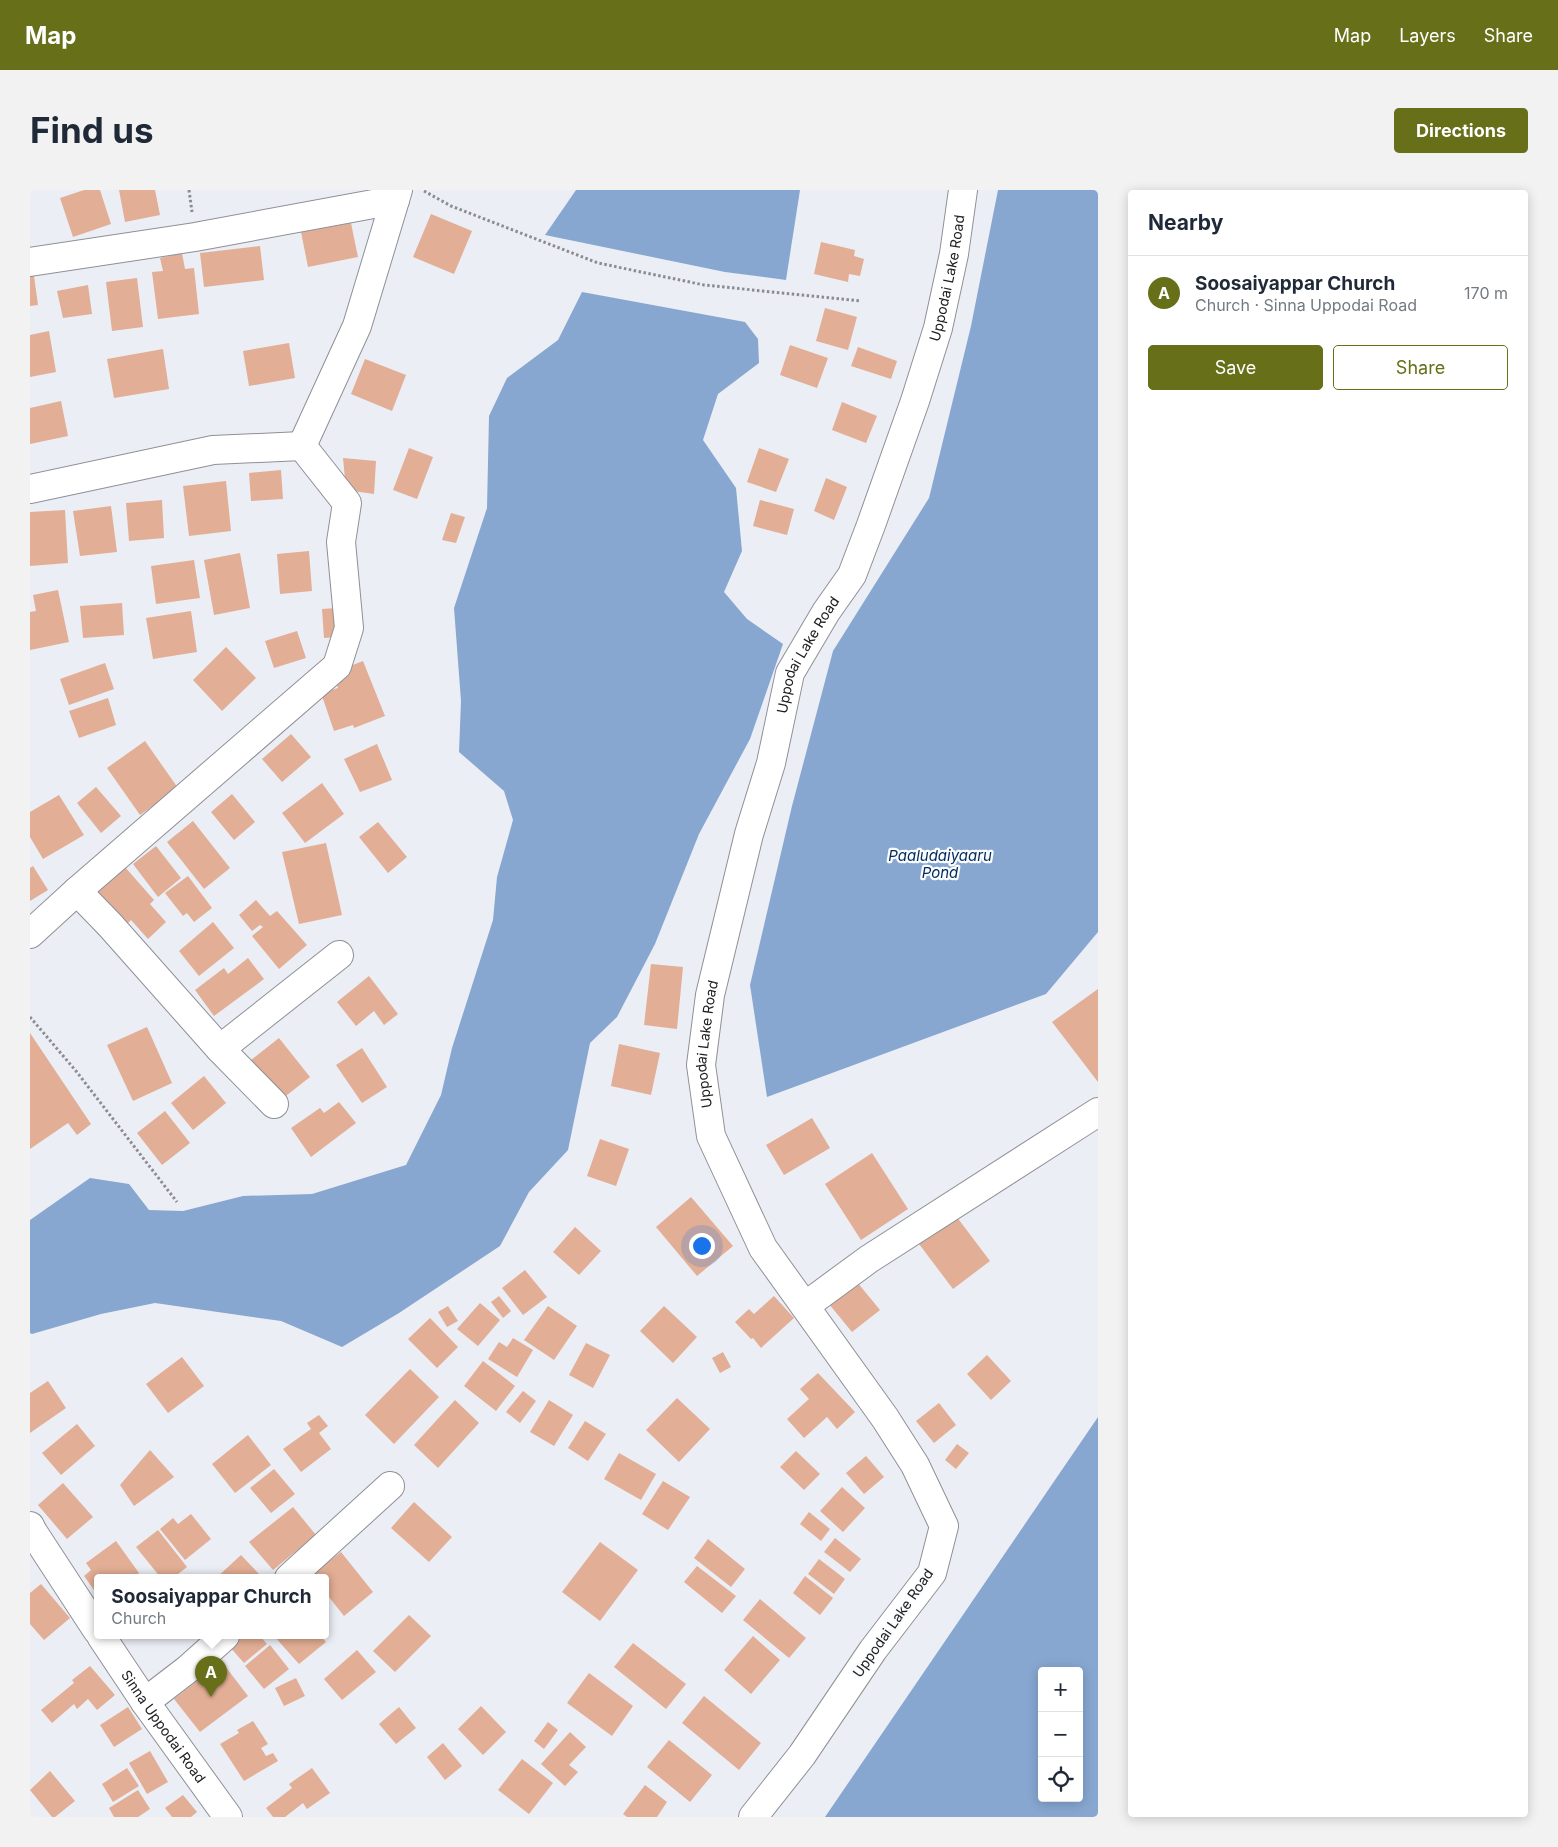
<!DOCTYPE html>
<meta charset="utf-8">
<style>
body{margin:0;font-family:Inter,sans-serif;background:#f2f2f3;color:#1f2937}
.controls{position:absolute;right:15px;bottom:15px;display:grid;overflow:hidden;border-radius:5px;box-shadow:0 2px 12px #0003}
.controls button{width:45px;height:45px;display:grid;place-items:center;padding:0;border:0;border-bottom:1px solid #e0e1e3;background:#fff;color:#1f2937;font:25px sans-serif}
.you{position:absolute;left:671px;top:1055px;width:18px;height:18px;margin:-12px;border:4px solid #fff;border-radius:50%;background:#1a73e8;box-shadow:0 0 0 8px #1a73e833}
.badge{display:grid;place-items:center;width:32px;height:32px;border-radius:50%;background:#677019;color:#fff;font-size:16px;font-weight:700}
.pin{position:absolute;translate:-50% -41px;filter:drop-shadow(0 1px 2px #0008)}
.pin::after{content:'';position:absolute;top:26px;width:18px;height:15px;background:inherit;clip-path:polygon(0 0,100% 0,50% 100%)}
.popup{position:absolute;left:64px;top:1384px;width:235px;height:65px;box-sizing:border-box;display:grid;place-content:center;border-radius:5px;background:#fff;filter:drop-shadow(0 1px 4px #0005);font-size:16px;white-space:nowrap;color:#747a83}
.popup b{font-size:19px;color:#1f2937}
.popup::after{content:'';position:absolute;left:50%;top:100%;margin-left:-10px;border:10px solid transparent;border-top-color:#fff}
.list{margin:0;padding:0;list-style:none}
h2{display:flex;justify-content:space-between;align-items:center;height:65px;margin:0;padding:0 20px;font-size:21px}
h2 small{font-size:16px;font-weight:400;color:#747a83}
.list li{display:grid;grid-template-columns:32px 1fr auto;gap:15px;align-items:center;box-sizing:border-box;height:75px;padding:0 20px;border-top:1px solid #e0e1e3}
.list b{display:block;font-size:19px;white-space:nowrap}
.list p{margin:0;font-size:16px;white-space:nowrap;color:#747a83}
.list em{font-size:16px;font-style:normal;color:#747a83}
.actions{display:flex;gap:10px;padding:15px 20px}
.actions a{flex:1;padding:11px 0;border:1px solid #677019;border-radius:5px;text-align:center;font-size:18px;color:#677019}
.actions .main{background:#677019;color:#fff}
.icon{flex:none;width:28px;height:28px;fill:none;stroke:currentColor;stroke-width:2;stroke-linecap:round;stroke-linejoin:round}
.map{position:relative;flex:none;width:1068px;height:1627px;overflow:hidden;border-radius:5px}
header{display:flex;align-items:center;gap:30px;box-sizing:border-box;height:70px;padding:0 25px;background:#677019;color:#fff}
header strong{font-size:24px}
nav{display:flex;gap:28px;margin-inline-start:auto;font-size:18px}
.intro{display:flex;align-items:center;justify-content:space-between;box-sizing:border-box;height:120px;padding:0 30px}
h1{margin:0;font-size:35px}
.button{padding:12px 22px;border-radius:5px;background:#677019;color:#fff;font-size:18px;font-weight:700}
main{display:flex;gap:30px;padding:0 30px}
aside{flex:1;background:#fff;border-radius:5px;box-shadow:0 2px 12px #0003}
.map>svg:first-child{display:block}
</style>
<header>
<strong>Map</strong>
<nav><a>Map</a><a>Layers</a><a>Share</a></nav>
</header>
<div class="intro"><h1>Find us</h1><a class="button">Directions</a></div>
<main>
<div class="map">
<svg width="1068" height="1627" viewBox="0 0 1068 1627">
<rect width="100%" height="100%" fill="#eceef5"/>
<g fill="#87a7d1" fill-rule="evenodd">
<polygon points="546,0 770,0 756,90 695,82 515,45"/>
<polygon points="968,0 1068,0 1068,742 1016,804 737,907 720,795 762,616 803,461 899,308 941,136"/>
<polygon points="552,102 715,132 728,149 729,173 688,204 673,250 706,298 712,361 694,402 717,429 753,454 720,549 669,644 625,754 587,827 560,853 538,960 499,1002 470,1056 369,1123 312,1157 251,1131 125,1113 71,1124 2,1144 0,1143 0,1030 60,988 99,994 119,1020 153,1021 213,1006 282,1004 376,975 411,905 422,858 463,730 467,687 483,630 474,601 429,562 431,511 424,418 457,318 459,226 477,188 528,150"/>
<path d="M1068,1227V1627H795ZM1012,1481H1049V1608H1012Z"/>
</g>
<g fill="#e2ae95">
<polygon points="54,0 70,0 81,34 43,47 30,8"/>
<polygon points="89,0 125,0 130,25 95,32"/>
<polygon points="401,24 442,41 424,84 383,67"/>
<polygon points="321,33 328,67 278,77 271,42"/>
<polygon points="791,52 825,60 824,66 834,69 830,86 819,84 818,92 784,84"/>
<polygon points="230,56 234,90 174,97 170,63"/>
<polygon points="152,63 155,79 164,78 169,124 128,129 122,82 133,81 130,68"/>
<polygon points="0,86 4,86 8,115 0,116"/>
<polygon points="107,88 113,137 82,141 76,92"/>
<polygon points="58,95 62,124 33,128 27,101"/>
<polygon points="795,118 827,127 818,160 786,151"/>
<polygon points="19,141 26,182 0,187 0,145"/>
<polygon points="259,153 265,188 219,196 213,161"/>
<polygon points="760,155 798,168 787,198 750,185"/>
<polygon points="828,157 867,171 861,189 821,176"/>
<polygon points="133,159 139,199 84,208 77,169"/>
<polygon points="335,169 376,185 362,221 321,204"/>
<polygon points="31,211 38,246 0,254 0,218"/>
<polygon points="812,212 847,226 836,253 802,240"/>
<polygon points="379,258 403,267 387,309 363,300"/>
<polygon points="729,258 759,269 746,302 717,292"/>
<polygon points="313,268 346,271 344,304 316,300"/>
<polygon points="251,280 253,309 221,311 219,283"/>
<polygon points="796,288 817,297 804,330 784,321"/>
<polygon points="196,291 201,341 159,346 153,296"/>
<polygon points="132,310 134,348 99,351 96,313"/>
<polygon points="730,310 764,319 757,345 723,336"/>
<polygon points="81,316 87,362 50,366 43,321"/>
<polygon points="35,320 38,373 0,376 0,322"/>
<polygon points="421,323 435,327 426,353 412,350"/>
<polygon points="279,361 282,401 250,404 247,364"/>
<polygon points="210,363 220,418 184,425 174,370"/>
<polygon points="164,370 170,408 126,414 121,376"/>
<polygon points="28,400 39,452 0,460 0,422 6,421 3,405"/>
<polygon points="92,413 94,445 53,448 50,416"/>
<polygon points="306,418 308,447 294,448 292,419"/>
<polygon points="161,421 167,462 123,469 116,428"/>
<polygon points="267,441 276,468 244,478 235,451"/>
<polygon points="196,457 226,488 192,521 163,490"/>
<polygon points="333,471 355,526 324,538 323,535 304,541 291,503 308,498 302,483"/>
<polygon points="75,473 84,499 39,515 30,489"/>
<polygon points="78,508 86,535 49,548 39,521"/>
<polygon points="261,544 281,567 252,592 232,569"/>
<polygon points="115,551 148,598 110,625 77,578"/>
<polygon points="347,554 362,590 330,602 314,569"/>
<polygon points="292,593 314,624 275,653 252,623"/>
<polygon points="66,597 91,626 71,643 47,613"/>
<polygon points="202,604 225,632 204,650 181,622"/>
<polygon points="29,605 54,645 13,669 0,647 0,622"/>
<polygon points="163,631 200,678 174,699 137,652"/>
<polygon points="348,632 377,667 358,683 329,647"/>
<polygon points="296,653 312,725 269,734 252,662"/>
<polygon points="126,656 151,688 128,707 103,674"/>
<polygon points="3,676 18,700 0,711 0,678"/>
<polygon points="94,676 124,710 120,714 136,732 118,749 101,730 97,734 66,700"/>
<polygon points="158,686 182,718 164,732 157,723 153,726 135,703"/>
<polygon points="226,710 240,726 247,721 277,755 249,779 222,746 233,737 230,735 222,741 209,725"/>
<polygon points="183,732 204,758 169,786 149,761"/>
<polygon points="218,768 234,789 184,826 165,800 194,778 198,784"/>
<polygon points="621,774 653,777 647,839 614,835"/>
<polygon points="339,786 368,824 354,835 344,821 326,836 307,812"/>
<polygon points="1068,799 1068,892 1022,832"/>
<polygon points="117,837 142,893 103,911 77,855"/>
<polygon points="0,843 61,934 47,945 38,933 0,959"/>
<polygon points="249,848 280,887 252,909 221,870"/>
<polygon points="589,854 630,863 621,905 581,896"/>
<polygon points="332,858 357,897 332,913 306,875"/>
<polygon points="174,886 196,913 163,940 141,913"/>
<polygon points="309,912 326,933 281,967 261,938 290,918 294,923"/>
<polygon points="135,921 160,953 132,975 107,943"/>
<polygon points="782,928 800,958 754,985 736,955"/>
<polygon points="570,949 599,959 586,996 557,986"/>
<polygon points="842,963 878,1019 831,1050 795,994"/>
<polygon points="661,1007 703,1056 667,1086 626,1037"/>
<polygon points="923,1022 960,1071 923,1099 886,1050"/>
<polygon points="545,1037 571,1061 549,1085 523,1062"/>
<polygon points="495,1080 517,1107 493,1125 472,1098"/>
<polygon points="827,1092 850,1120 822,1142 799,1114"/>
<polygon points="469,1106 481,1121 473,1128 461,1112"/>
<polygon points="744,1106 764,1128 731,1158 723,1148 721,1149 705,1132 719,1119 724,1124"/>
<polygon points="450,1113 470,1130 448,1156 427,1139"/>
<polygon points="418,1116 428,1131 417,1137 408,1122"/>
<polygon points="518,1116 547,1136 524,1170 494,1150"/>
<polygon points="634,1116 667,1147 643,1173 610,1141"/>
<polygon points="400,1128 428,1157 407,1178 378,1149"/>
<polygon points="483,1148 503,1160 487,1187 458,1169 469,1152 477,1157"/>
<polygon points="556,1153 580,1165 563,1198 539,1185"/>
<polygon points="693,1162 701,1177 690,1183 682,1168"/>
<polygon points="957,1165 981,1191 961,1210 937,1184"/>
<polygon points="152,1167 174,1196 138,1223 116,1194"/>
<polygon points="453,1171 485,1196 466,1221 434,1196"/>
<polygon points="380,1179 409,1207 364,1254 335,1225"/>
<polygon points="788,1183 825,1222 807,1239 797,1227 774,1248 757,1229 779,1209 770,1199"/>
<polygon points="18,1191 36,1218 0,1243 0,1203"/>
<polygon points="493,1201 506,1211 490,1233 476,1222"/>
<polygon points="647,1208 680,1239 649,1272 616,1240"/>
<polygon points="425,1210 449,1233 408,1278 384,1255"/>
<polygon points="519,1210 543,1225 524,1256 500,1242"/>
<polygon points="909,1213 926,1235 904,1253 886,1231"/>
<polygon points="289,1225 298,1236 289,1243 301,1259 271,1282 253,1259 281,1239 277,1233"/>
<polygon points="555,1231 576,1244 558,1271 538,1258"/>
<polygon points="47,1234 65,1256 31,1285 12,1263"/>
<polygon points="218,1245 241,1275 205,1303 182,1274"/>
<polygon points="927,1254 939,1263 926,1279 915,1270"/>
<polygon points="120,1260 144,1287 104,1316 90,1295"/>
<polygon points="766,1261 790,1284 774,1300 750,1277"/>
<polygon points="589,1263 626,1284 611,1310 574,1289"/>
<polygon points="836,1266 854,1287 834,1304 816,1283"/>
<polygon points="244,1279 265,1304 241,1323 220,1298"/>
<polygon points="633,1291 660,1307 638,1340 612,1324"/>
<polygon points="33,1293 63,1327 37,1349 8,1315"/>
<polygon points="812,1297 835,1318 813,1342 790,1321"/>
<polygon points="384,1312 422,1347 399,1372 361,1338"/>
<polygon points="263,1317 286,1345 243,1380 219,1352"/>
<polygon points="779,1322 800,1339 791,1351 770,1334"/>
<polygon points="161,1324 181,1349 155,1370 130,1339 143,1328 148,1334"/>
<polygon points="128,1340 157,1377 143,1388 131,1388 106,1357"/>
<polygon points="805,1348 831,1369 820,1382 794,1362"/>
<polygon points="678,1349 715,1379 701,1397 664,1368"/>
<polygon points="86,1351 109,1383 103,1388 67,1388 67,1404 54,1386 61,1380 56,1373"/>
<polygon points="570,1352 608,1380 570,1431 532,1402"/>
<polygon points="311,1362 343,1402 314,1426 295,1402 295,1388 284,1388 281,1385"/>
<polygon points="211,1365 229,1384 224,1388 186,1388"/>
<polygon points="789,1369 815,1389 804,1404 778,1384"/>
<polygon points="667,1376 706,1406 692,1423 654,1392"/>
<polygon points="775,1386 803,1408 790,1425 763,1403"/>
<polygon points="11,1394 40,1428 14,1450 0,1434 0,1403"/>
<polygon points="730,1409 776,1448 759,1468 713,1430"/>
<polygon points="379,1425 401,1446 365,1482 343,1461"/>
<polygon points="212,1446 230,1446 237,1454 214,1473 199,1456"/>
<polygon points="244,1446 291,1446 296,1452 269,1474"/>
<polygon points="723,1446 750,1470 721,1504 694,1480"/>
<polygon points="603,1453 656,1494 636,1519 584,1477"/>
<polygon points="240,1455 259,1479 234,1499 215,1476"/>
<polygon points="327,1460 346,1482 312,1510 294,1489"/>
<polygon points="192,1472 218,1506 170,1542 144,1509"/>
<polygon points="60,1476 85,1505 67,1520 58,1509 47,1519 44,1514 22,1533 11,1520 44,1493 42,1490"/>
<polygon points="559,1483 603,1516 582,1546 537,1513"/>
<polygon points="266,1488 275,1506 254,1516 245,1498"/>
<polygon points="674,1506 731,1553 709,1580 652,1533"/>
<polygon points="451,1516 476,1542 453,1565 428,1539"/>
<polygon points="98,1517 112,1539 84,1557 70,1535"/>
<polygon points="369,1517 386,1538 366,1554 349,1534"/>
<polygon points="223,1531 238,1554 231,1558 236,1566 243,1563 248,1571 214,1591 190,1554 209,1543 207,1540"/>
<polygon points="518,1532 528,1540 514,1559 504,1551"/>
<polygon points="540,1542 556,1557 539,1575 548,1582 535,1596 511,1574"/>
<polygon points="639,1550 682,1585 660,1612 617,1577"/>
<polygon points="413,1553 432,1576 415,1590 397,1567"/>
<polygon points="120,1561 138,1592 117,1604 99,1573"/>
<polygon points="492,1569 523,1593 499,1624 468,1600"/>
<polygon points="97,1578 109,1596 83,1612 72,1594"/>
<polygon points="282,1578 300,1603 277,1619 273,1613 255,1627 243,1627 236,1618 262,1598 259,1594"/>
<polygon points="20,1581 45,1611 25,1627 22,1627 0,1600"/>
<polygon points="615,1595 637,1612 627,1627 597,1627 593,1624"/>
<polygon points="108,1600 120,1619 108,1627 84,1627 79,1618"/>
<polygon points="153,1605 167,1622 161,1627 142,1627 135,1618"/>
</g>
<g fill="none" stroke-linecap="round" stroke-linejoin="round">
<g stroke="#8e9096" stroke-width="30">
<g id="minor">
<polyline points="0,72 165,47 365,10"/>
<polyline points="272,256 327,136 368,0"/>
<polyline points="0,299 183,260 272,256"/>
<polyline points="47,701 80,735 190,859 244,914"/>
<polyline points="0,744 47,701 307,476 319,438 311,352 317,313 272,256"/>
<polyline points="190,859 309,765"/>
<polyline points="775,1116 839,1069 1068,922"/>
<polyline points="0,1336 3,1342 67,1440"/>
<polyline points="259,1388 360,1296"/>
<path id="s1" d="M71,1446L115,1512L198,1627"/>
<polyline points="115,1512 158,1479 195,1446"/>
<path id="s2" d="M723,1627L772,1565L843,1460L902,1383L914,1336L885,1275L855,1228L733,1058L681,946L671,875L680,805L719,644L741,573L760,483L796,422L822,385L841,335L885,211L908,138L924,64L933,0"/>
</g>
</g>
<g stroke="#8b8c91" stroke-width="3" stroke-dasharray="2.5 2.5" stroke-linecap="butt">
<polyline points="159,0 162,22"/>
<polyline points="394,1 421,16 568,73 674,95 831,111"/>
<polyline points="0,827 46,881 147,1012"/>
</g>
<use href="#minor" stroke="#fff" stroke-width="28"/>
</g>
<g text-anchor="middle" stroke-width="4.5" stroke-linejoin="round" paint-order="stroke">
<g font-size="14" fill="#202023" stroke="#fbfcfe">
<text dy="5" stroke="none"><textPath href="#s2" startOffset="1710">Uppodai Lake Road</textPath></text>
<text dy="5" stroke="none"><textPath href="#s2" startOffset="1305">Uppodai Lake Road</textPath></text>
<text dy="5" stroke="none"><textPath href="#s2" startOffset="900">Uppodai Lake Road</textPath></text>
<text transform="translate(863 1433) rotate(-55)" y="5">Uppodai Lake Road</text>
<text dy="5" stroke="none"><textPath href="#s1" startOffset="110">Sinna Uppodai Road</textPath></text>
</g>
<g font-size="15" font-style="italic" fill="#002a5c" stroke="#fbfcfe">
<text x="910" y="671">Paaludaiyaaru<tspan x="910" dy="17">Pond</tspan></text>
</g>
</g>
</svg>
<div class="controls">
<button>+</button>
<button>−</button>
<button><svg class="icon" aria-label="locate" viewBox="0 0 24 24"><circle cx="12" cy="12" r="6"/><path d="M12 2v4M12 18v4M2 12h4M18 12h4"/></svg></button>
</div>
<div class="you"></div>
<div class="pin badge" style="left:181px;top:1507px">A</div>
<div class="popup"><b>Soosaiyappar Church</b>Church</div>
</div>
<aside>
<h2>Nearby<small></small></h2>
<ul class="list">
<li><span class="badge">A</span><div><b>Soosaiyappar Church</b><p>Church · Sinna Uppodai Road</p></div><em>170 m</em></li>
</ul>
<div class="actions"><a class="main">Save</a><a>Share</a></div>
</aside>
</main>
